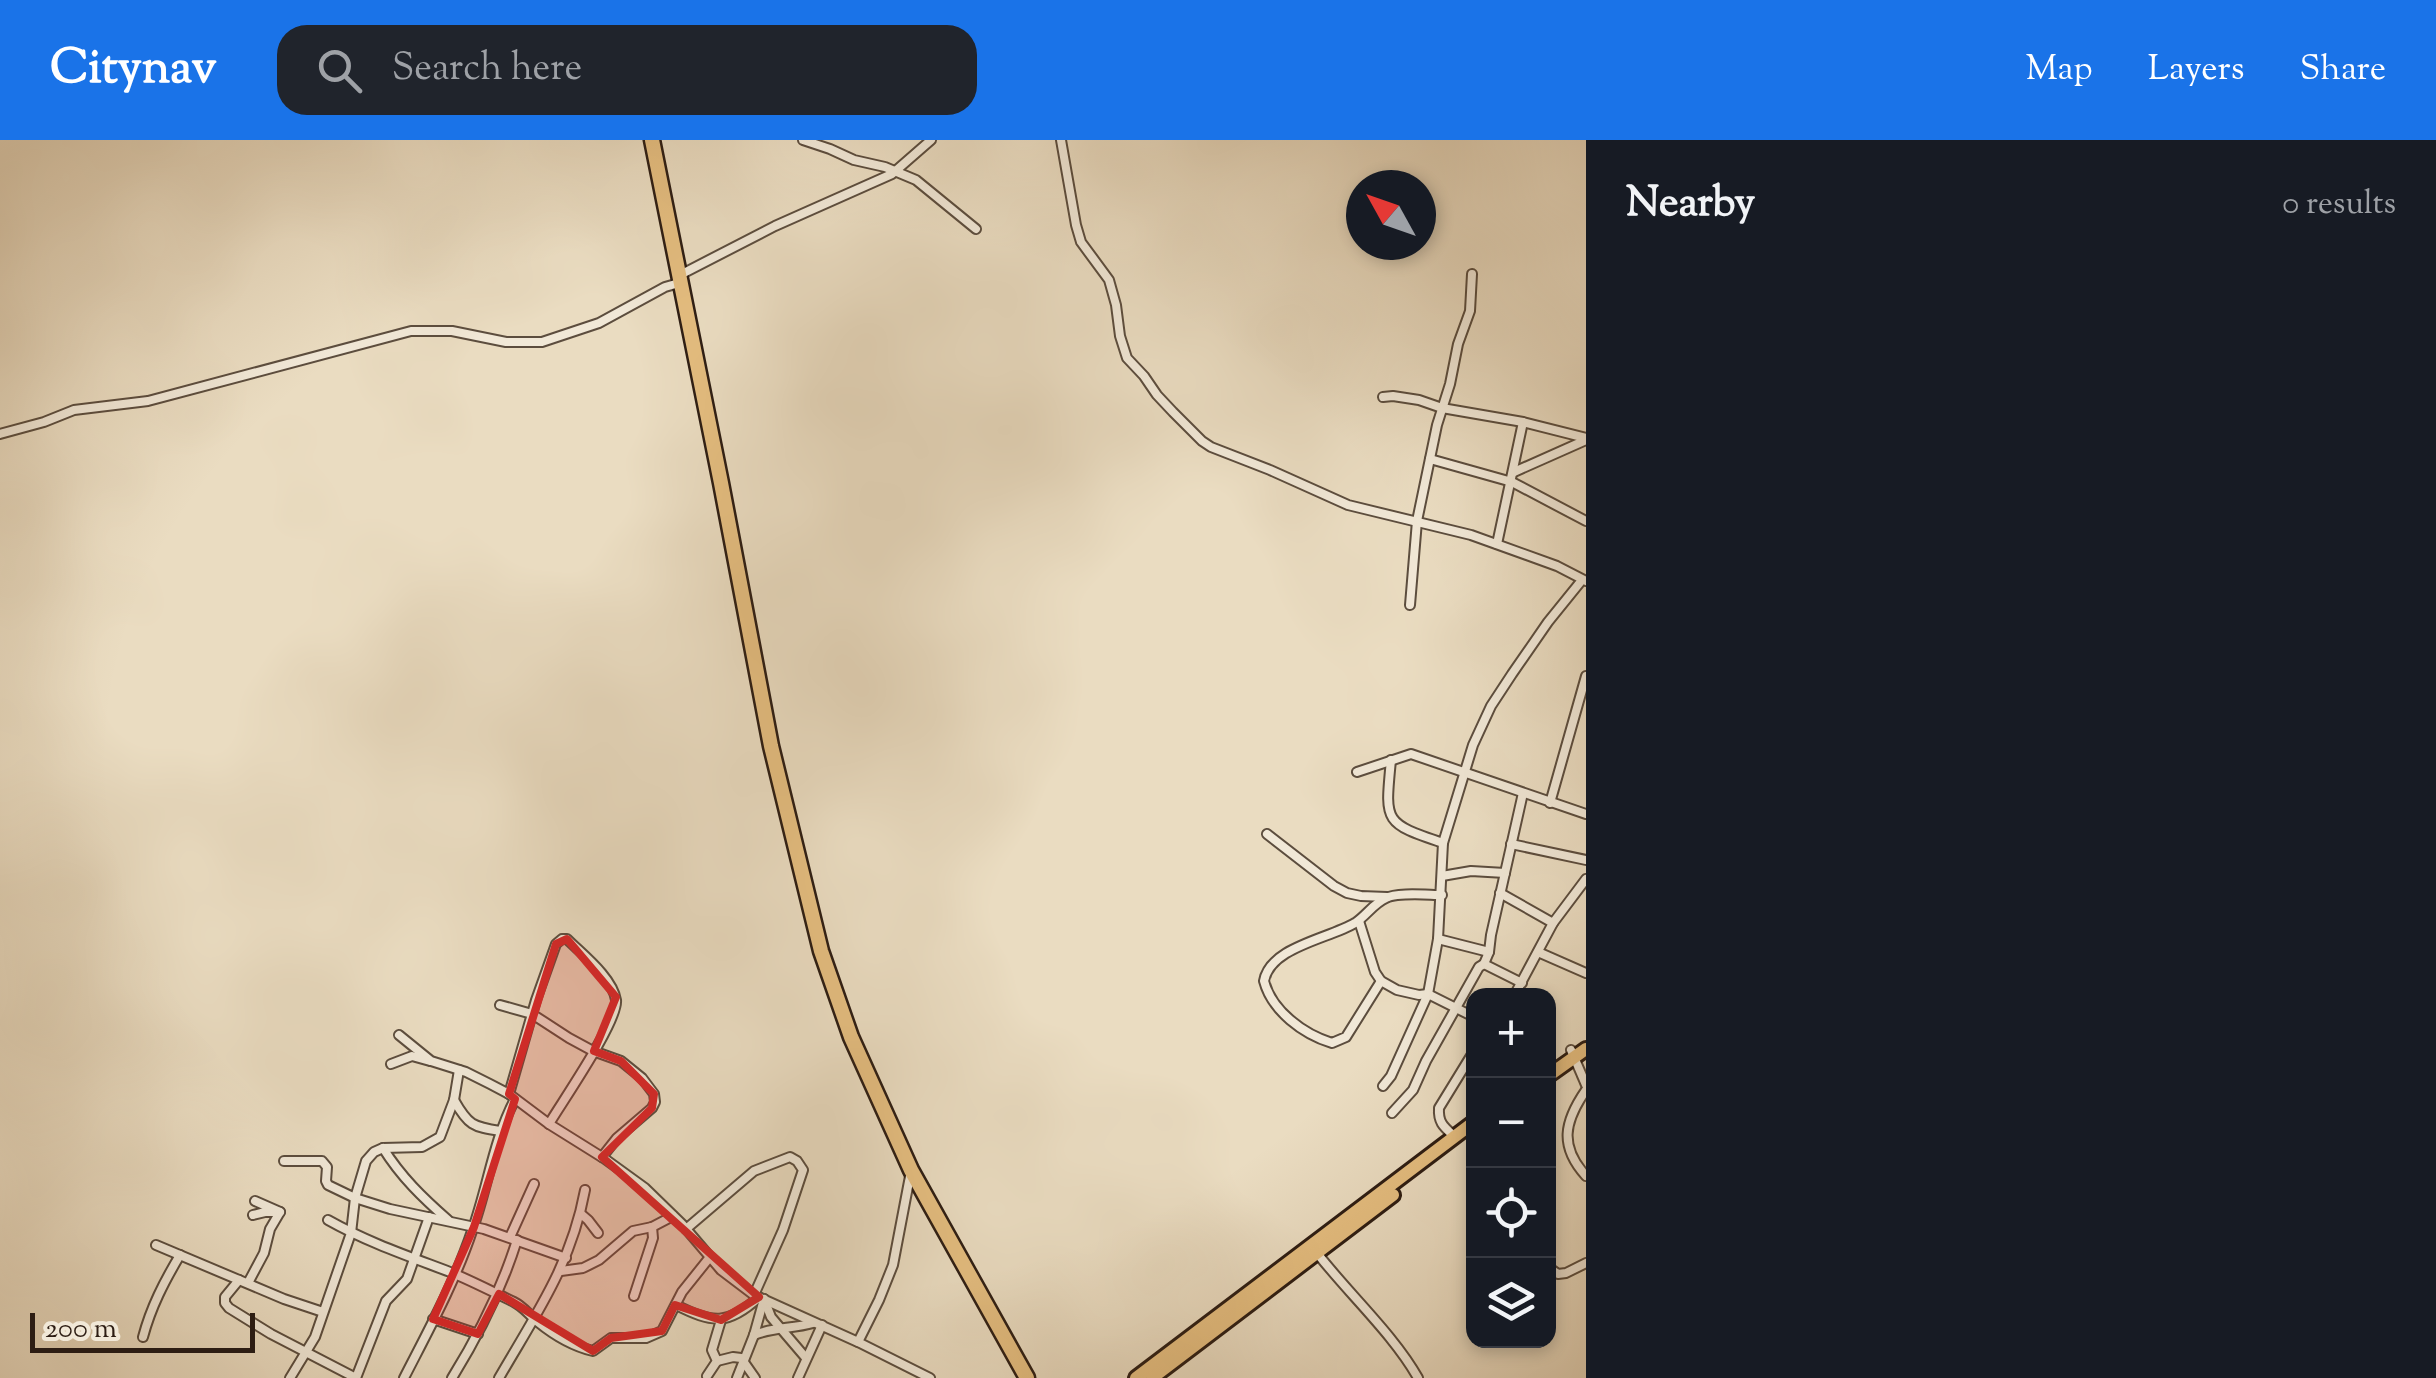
<!DOCTYPE html>
<meta charset="utf-8">
<style>
body{margin:0;font-family:"Sorts Mill Goudy",serif;background:#20242c;color:#f1f3f6}
.controls{position:absolute;right:30px;bottom:30px;display:grid;overflow:hidden;border-radius:20px;box-shadow:0 5px 15px #0003}
.controls button{width:90px;height:90px;display:grid;place-items:center;padding:0;border:0;border-bottom:2px solid #363941;background:#171b24;color:#f1f3f6;font:50px sans-serif}
.compass{position:absolute;left:1346px;top:30px;width:90px;height:90px;border-radius:50%;background:#171b24;box-shadow:0 5px 15px #0003;rotate:310deg}
.scale{position:absolute;left:30px;bottom:25px;width:225px;box-sizing:border-box;padding-left:10px;border:5px solid #2d1d13;border-top:0;font-size:28px;line-height:35px;white-space:nowrap;color:#2d1d13;-webkit-text-stroke:8px #f1e8d7;paint-order:stroke}
.list{margin:0;padding:0;list-style:none}
h2{display:flex;justify-content:space-between;align-items:center;height:130px;margin:0;padding:0 40px;font-size:42px}
h2 small{font-size:32px;font-weight:400;color:#9ea1a6}
.icon{flex:none;width:55px;height:55px;fill:none;stroke:currentColor;stroke-width:2;stroke-linecap:round;stroke-linejoin:round}
.map{position:relative;flex:none;width:1586px;height:1238px;overflow:hidden}
header{display:flex;align-items:center;gap:60px;box-sizing:border-box;height:140px;padding:0 50px;background:#1a73e8;color:#fff}
header strong{font-size:48px}
nav{display:flex;gap:55px;margin-inline-start:auto;font-size:35px}
.search{width:700px;height:90px;background:#20242c;display:flex;align-items:center;gap:25px;box-sizing:border-box;padding:0 35px;border-radius:30px;color:#9ea1a6;font-size:38px}
main{display:flex}
aside{flex:1;background:#171b24}
.map>svg:first-child{display:block}
</style>
<header>
<strong>Citynav</strong>
<div class="search"><svg class="icon" aria-label="search" viewBox="0 0 24 24"><circle cx="10" cy="10" r="6"/><path d="M15 15l6 6"/></svg>Search here</div>
<nav><a>Map</a><a>Layers</a><a>Share</a></nav>
</header>
<main>
<div class="map">
<svg width="1586" height="1238" viewBox="0 0 1586 1238">
<rect width="100%" height="100%" fill="#eadcc1"/>
<filter id="stains"><feTurbulence type="fractalNoise" baseFrequency=".002" numOctaves="4"/><feColorMatrix values="0 0 0 0 .2 0 0 0 0 .09 0 0 0 0 .02 0 0 0 .5 -.17"/></filter>
<radialGradient id="worn" r=".72"><stop offset=".6" stop-color="#630" stop-opacity="0"/><stop offset="1" stop-color="#630" stop-opacity=".3"/></radialGradient>
<g fill="none" stroke-linecap="round" stroke-linejoin="round">
<g stroke="#5c4d3e" stroke-width="12">
<g id="street">
<polyline points="803,0 830,9 854,20 885,27 916,40 976,89"/>
<polyline points="1061,0 1076,85 1081,102 1109,140 1116,165 1120,196 1127,218 1144,236 1157,255 1173,272 1202,301 1211,307 1270,330 1348,365 1471,395 1557,426 1586,441"/>
<polyline points="678,136 775,86 892,34 931,0"/>
<polyline points="1383,257 1393,256 1419,260 1442,268 1523,282 1586,298"/>
<polyline points="0,294 44,282 74,270 148,261 411,191 452,191 506,202 542,202 599,183 665,147 679,143"/>
<polyline points="1430,319 1512,342 1586,381"/>
<polyline points="1514,332 1586,300"/>
<polyline points="1497,404 1523,282"/>
<polyline points="1410,465 1417,381 1437,285 1450,244 1458,204 1470,171 1472,134"/>
<path d="M1391,620C1385,682 1383,683 1443,703"/>
<polyline points="1357,632 1411,614 1586,674"/>
<polyline points="1550,663 1586,536"/>
<polyline points="1267,694 1334,746 1347,753 1361,756 1387,757"/>
<polyline points="1511,704 1586,720"/>
<polyline points="1442,736 1471,731 1505,733"/>
<polyline points="1500,753 1553,783"/>
<polyline points="1359,781 1375,832 1381,841 1397,850 1419,855 1428,854 1474,877"/>
<polyline points="1438,799 1489,812"/>
<polyline points="1538,812 1586,833"/>
<path d="M1381,841L1346,897L1332,903C1303,894 1272,871 1264,841C1270,807 1328,799 1355,783C1366,776 1374,763 1386,758C1397,752 1428,755 1442,755"/>
<polyline points="1522,843 1484,824 1489,812 1491,795 1523,653"/>
<polyline points="1514,856 1553,783 1586,739"/>
<polyline points="500,865 532,874 569,898 593,911 621,921 642,938 654,954 655,962 652,968 617,998 602,1017"/>
<polyline points="399,895 431,921 466,932 490,944 509,954 549,984 605,1019 645,1048 682,1084 721,1130 754,1155 858,1202 930,1238"/>
<polyline points="1571,910 1586,945"/>
<polyline points="391,924 412,916 430,921"/>
<polyline points="1383,946 1391,936 1428,854 1438,799 1443,703 1473,605 1491,566 1512,534 1548,482 1582,440"/>
<path d="M1586,950C1564,982 1559,1006 1586,1036"/>
<path d="M509,954L536,860L556,804L562,799H567C583,815 612,837 616,860C619,880 562,962 549,984"/>
<path d="M454,960C468,985 473,987 500,991"/>
<polyline points="1392,973 1413,950 1426,921 1479,827 1484,824"/>
<path d="M1455,997C1444,987 1438,983 1439,968L1474,911"/>
<path d="M383,1008C401,1037 423,1058 448,1080"/>
<polyline points="284,1021 322,1021 327,1027 326,1041 328,1045 355,1058 390,1069 484,1089 566,1118"/>
<polyline points="581,1074 588,1080 598,1093"/>
<polyline points="253,1075 265,1072 280,1072 255,1061"/>
<path d="M328,1080C367,1102 408,1116 450,1132C472,1141 493,1152 514,1162C524,1167 529,1175 538,1182C554,1195 572,1206 593,1211L611,1198H646L662,1191L682,1152L710,1117"/>
<polyline points="686,1089 754,1031 790,1017 797,1021 803,1030 783,1090 754,1155"/>
<polyline points="510,1097 534,1044"/>
<polyline points="156,1105 284,1159 323,1172"/>
<path d="M1317,1113C1348,1153 1394,1195 1418,1238"/>
<polyline points="1548,1127 1558,1134 1566,1133 1586,1123"/>
<polyline points="561,1131 583,1128 599,1120 633,1091 652,1087 673,1076"/>
<polyline points="239,1140 225,1157 225,1163 229,1168 271,1194 356,1238"/>
<polyline points="248,1143 264,1113 270,1089 280,1072"/>
<polyline points="634,1156 653,1098 652,1087"/>
<polyline points="764,1159 771,1177 806,1218"/>
<path d="M676,1165C712,1183 728,1186 759,1157"/>
<polyline points="433,1179 478,1194"/>
<path d="M754,1195C773,1187 793,1189 813,1183"/>
<path d="M143,1197C151,1167 164,1142 180,1115"/>
<polyline points="858,1202 879,1160 893,1125 911,1031"/>
<polyline points="717,1221 733,1217 741,1218 755,1238"/>
<polyline points="707,1236 717,1221 712,1210 721,1180"/>
<polyline points="290,1238 315,1197 351,1093 355,1058 366,1021 374,1012 383,1008 422,1007 440,997 454,960 459,930"/>
<polyline points="356,1238 386,1161 407,1139 429,1077"/>
<path d="M404,1238C428,1191 455,1142 472,1091C488,1047 493,1001 515,959"/>
<path d="M452,1238C480,1193 501,1151 517,1100"/>
<path d="M499,1238C536,1174 571,1125 585,1050"/>
<polyline points="737,1238 754,1195 764,1159"/>
<polyline points="798,1238 822,1185"/>
</g>
</g>
<g stroke="#2d1d13" stroke-width="18">
<g id="primary">
<polyline points="1548,936 1586,909"/>
<polyline points="1136,1238 1474,982"/>
<polyline points="1152,1238 1393,1055"/>
</g>
</g>
<g stroke="#2d1d13" stroke-width="19">
<polyline id="highway" points="652,0 721,343 771,606 821,811 851,897 911,1030 1027,1238"/>
</g>
<use href="#street" stroke="#f1e8d7" stroke-width="8"/>
<use href="#primary" stroke="#e5be80" stroke-width="12"/>
<use href="#highway" stroke="#e5be80" stroke-width="14"/>
</g>
<path fill="#d62828" fill-opacity="0.2" stroke="#d62828" stroke-width="8" stroke-linejoin="round" d="M567,799L616,857L594,911L621,921L654,954L652,968L602,1017L759,1157L721,1180L675,1165L662,1191L611,1198L593,1211L499,1154L478,1194L433,1179L474,1087L515,959L509,954L556,804Z"/>
<rect width="100%" height="100%" filter="url(#stains)"/>
<rect width="100%" height="100%" fill="url(#worn)"/>
</svg>
<div class="controls">
<button>+</button>
<button>−</button>
<button><svg class="icon" aria-label="locate" viewBox="0 0 24 24"><circle cx="12" cy="12" r="6"/><path d="M12 2v4M12 18v4M2 12h4M18 12h4"/></svg></button>
<button><svg class="icon" aria-label="layers" viewBox="0 0 24 24"><path d="M12 4l9 5-9 5-9-5zM3 14l9 5 9-5"/></svg></button>
</div>
<svg class="compass" viewBox="-18 -18 36 36"><path d="M0-13l5 13h-10z" fill="#e53935"/><path d="M0 13l5-13h-10z" fill="#9ea1a6"/></svg>
<div class="scale">200 m</div>
</div>
<aside>
<h2>Nearby<small>0 results</small></h2>
<ul class="list">
</ul>
</aside>
</main>
